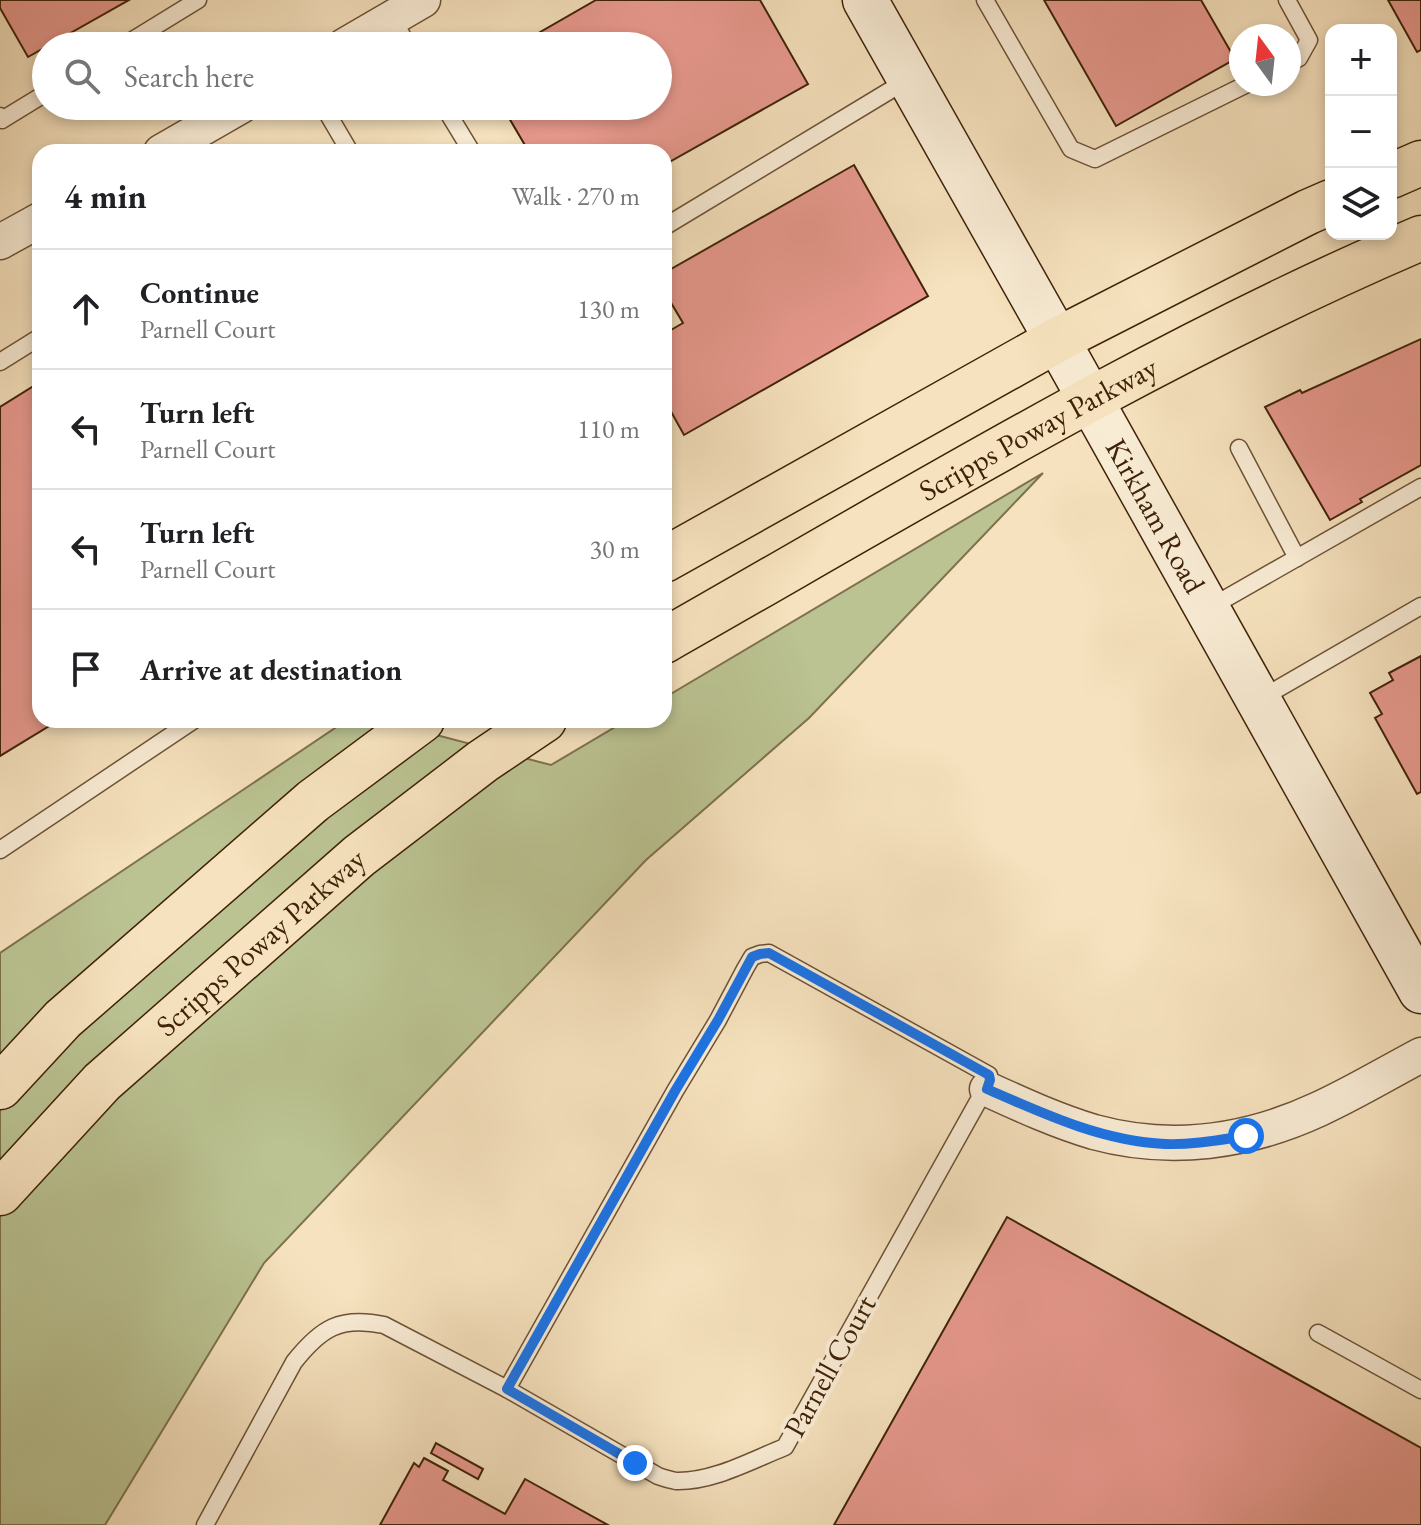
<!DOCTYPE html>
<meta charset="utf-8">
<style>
body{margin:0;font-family:"EB Garamond",serif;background:#f2f2f2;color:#202124}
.controls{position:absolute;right:24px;top:24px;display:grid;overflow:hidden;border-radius:16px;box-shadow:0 4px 12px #0003}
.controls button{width:72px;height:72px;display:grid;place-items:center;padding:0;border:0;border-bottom:2px solid #e0e0e0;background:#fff;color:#202124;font:40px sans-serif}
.compass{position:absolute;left:1229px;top:24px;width:72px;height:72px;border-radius:50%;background:#fff;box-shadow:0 4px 12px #0003;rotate:345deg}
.stop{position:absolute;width:24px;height:24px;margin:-18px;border:6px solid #1a73e8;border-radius:50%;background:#fff}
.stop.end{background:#1a73e8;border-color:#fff;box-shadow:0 2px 8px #0008}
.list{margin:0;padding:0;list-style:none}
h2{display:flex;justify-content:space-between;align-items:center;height:104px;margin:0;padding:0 32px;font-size:34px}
h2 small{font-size:26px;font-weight:400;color:#757577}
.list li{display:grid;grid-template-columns:52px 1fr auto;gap:24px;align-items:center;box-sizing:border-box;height:120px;padding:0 32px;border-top:2px solid #e0e0e0}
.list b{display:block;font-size:30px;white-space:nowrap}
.list p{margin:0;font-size:26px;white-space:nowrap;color:#757577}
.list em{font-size:26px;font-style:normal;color:#757577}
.icon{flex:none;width:44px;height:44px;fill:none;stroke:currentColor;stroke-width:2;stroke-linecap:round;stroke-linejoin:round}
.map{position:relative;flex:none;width:1421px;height:1525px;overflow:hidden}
.search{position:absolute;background:#fff;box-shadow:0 4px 12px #0003;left:32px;top:32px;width:640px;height:88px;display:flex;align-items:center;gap:20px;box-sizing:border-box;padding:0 28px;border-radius:44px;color:#757577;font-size:30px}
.panel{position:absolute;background:#fff;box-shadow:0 4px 12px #0003;left:32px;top:144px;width:640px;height:584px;border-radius:24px}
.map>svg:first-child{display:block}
</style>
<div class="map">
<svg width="1421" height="1525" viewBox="0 0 1421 1525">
<rect width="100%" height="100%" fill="#f6e2be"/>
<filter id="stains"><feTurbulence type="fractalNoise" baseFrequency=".0025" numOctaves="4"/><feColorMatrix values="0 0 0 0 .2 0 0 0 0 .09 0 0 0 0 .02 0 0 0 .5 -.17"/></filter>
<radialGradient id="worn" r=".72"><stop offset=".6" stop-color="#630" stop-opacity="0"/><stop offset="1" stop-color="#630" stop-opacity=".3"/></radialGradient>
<polygon fill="#bbc392" stroke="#7d724d" stroke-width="2" points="1043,473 809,718 646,860 264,1263 105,1525 0,1525 0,953 347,720 379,720 551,765 627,720 664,720 664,698"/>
<g fill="#e8998e" stroke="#3f2208" stroke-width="2">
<polygon points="0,0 129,0 28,57 0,8"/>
<polygon points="596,0 760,0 808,84 664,165 664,152 529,152 502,106 658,106 658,46 516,46"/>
<polygon points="1044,0 1201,0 1235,59 1116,126"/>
<polygon points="1388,0 1421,0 1421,50 1417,52"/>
<polygon points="854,165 928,296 684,435 664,399 664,334 683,323 664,291 664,273"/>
<polygon points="1421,339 1421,465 1360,499 1362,502 1330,520 1265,407 1300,390 1302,393"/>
<polygon points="40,382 40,720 59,720 0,756 0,407"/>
<polygon points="1421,656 1421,792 1417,794 1375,718 1382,714 1370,693 1393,680 1389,673"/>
<polygon points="1007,1217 1421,1448 1421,1525 834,1525"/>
<polygon points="436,1443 483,1469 478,1479 431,1453"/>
<polygon points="424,1458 448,1471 443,1480 505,1514 525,1479 608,1525 380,1525 414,1463 419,1467"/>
</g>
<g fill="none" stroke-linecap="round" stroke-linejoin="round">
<g stroke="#6d5236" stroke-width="19">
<g id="service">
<polyline points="985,0 1071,149 1095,159 1247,84"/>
<polyline points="1287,0 1309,40 1299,58 1289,63"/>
<polyline points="392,18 408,46"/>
<polyline points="123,46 198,0"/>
<polyline points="323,106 350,152"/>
<polyline points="444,106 472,152"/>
<polyline points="0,116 2,120 46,93"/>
<polyline points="664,227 909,79"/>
<polyline points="0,362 40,337"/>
<polyline points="1239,448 1297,558"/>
<polyline points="1209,608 1421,487"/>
<polyline points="1260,699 1421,606"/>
<polyline points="0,850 194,720"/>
<path d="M769,953L989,1075L990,1080L785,1447C752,1460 713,1482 676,1481C670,1480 664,1478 658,1476L507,1389L675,1091L718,1020L745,969L752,957L760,954Z"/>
<polyline points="1318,1333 1421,1390"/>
<path d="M205,1525L294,1362C321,1328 340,1316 384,1325L507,1389"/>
</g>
</g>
<g stroke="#6d5236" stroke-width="37">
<g id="minor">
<polyline points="344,46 423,0"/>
<polyline points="161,152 241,106"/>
<polyline points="0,242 40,220"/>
<path d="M987,1089C1022,1105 1057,1121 1094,1132C1171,1153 1248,1142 1319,1109C1354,1093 1387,1073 1421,1055"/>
</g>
</g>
<g stroke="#3f2208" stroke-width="47">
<g id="secondary">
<path id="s1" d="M865,0L1057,340L1421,991"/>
</g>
</g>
<g stroke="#3f2208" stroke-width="47">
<g id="primary">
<polyline points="1391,176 1421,163"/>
<polyline points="664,560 1057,340 1308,212 1331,202"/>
<path id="s2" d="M664,641C912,500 1158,350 1421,238"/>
<polyline points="0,1087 63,1019 313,801 422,720"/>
<path id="s3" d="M0,1193L102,1082L359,856L483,761L544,720"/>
</g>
</g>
<use href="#service" stroke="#f9ecd5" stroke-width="16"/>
<use href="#minor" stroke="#f9ecd5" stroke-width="34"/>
<use href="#secondary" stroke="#f9ecd5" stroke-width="44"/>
<use href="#primary" stroke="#f6e2be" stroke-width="44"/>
</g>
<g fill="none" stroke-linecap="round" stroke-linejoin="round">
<path stroke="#1a73e8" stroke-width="10" d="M635,1463L507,1389L675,1091L718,1020L752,957L760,954L769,953L989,1075L990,1080L987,1089C1044,1114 1102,1141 1165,1144C1192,1145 1219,1140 1246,1136"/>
</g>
<g text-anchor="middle" stroke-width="8" stroke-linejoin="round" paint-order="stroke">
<g font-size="30" fill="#3f2208" stroke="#f9ecd5">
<text dy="10" stroke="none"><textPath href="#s2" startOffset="430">Scripps Poway Parkway</textPath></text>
<text dy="10" stroke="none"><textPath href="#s1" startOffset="592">Kirkham Road</textPath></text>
<text dy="10" stroke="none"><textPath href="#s3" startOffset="362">Scripps Poway Parkway</textPath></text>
<text transform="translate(830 1366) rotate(-61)" y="10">Parnell Court</text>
</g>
</g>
<rect width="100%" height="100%" filter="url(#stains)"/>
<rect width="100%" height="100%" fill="url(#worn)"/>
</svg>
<div class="controls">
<button>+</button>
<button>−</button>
<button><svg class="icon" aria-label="layers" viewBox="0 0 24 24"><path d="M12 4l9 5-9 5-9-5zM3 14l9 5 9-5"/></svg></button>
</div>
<svg class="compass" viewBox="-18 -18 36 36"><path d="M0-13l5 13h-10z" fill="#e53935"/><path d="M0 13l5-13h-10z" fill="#757577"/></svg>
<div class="stop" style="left:1246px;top:1136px"></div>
<div class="stop end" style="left:635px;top:1463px"></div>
<div class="search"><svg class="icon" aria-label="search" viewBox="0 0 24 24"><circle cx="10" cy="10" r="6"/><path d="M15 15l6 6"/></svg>Search here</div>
<section class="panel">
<h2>4 min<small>Walk · 270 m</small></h2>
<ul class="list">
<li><svg class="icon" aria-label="ahead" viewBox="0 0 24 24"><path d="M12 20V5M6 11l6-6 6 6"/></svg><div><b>Continue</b><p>Parnell Court</p></div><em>130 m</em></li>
<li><svg class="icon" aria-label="left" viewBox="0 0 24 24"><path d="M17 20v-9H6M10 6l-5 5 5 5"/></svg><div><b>Turn left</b><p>Parnell Court</p></div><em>110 m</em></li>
<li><svg class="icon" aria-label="left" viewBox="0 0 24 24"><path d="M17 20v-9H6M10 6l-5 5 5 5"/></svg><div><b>Turn left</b><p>Parnell Court</p></div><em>30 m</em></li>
<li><svg class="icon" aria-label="arrive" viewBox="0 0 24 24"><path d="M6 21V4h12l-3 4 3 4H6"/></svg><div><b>Arrive at destination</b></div></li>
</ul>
</section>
</div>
